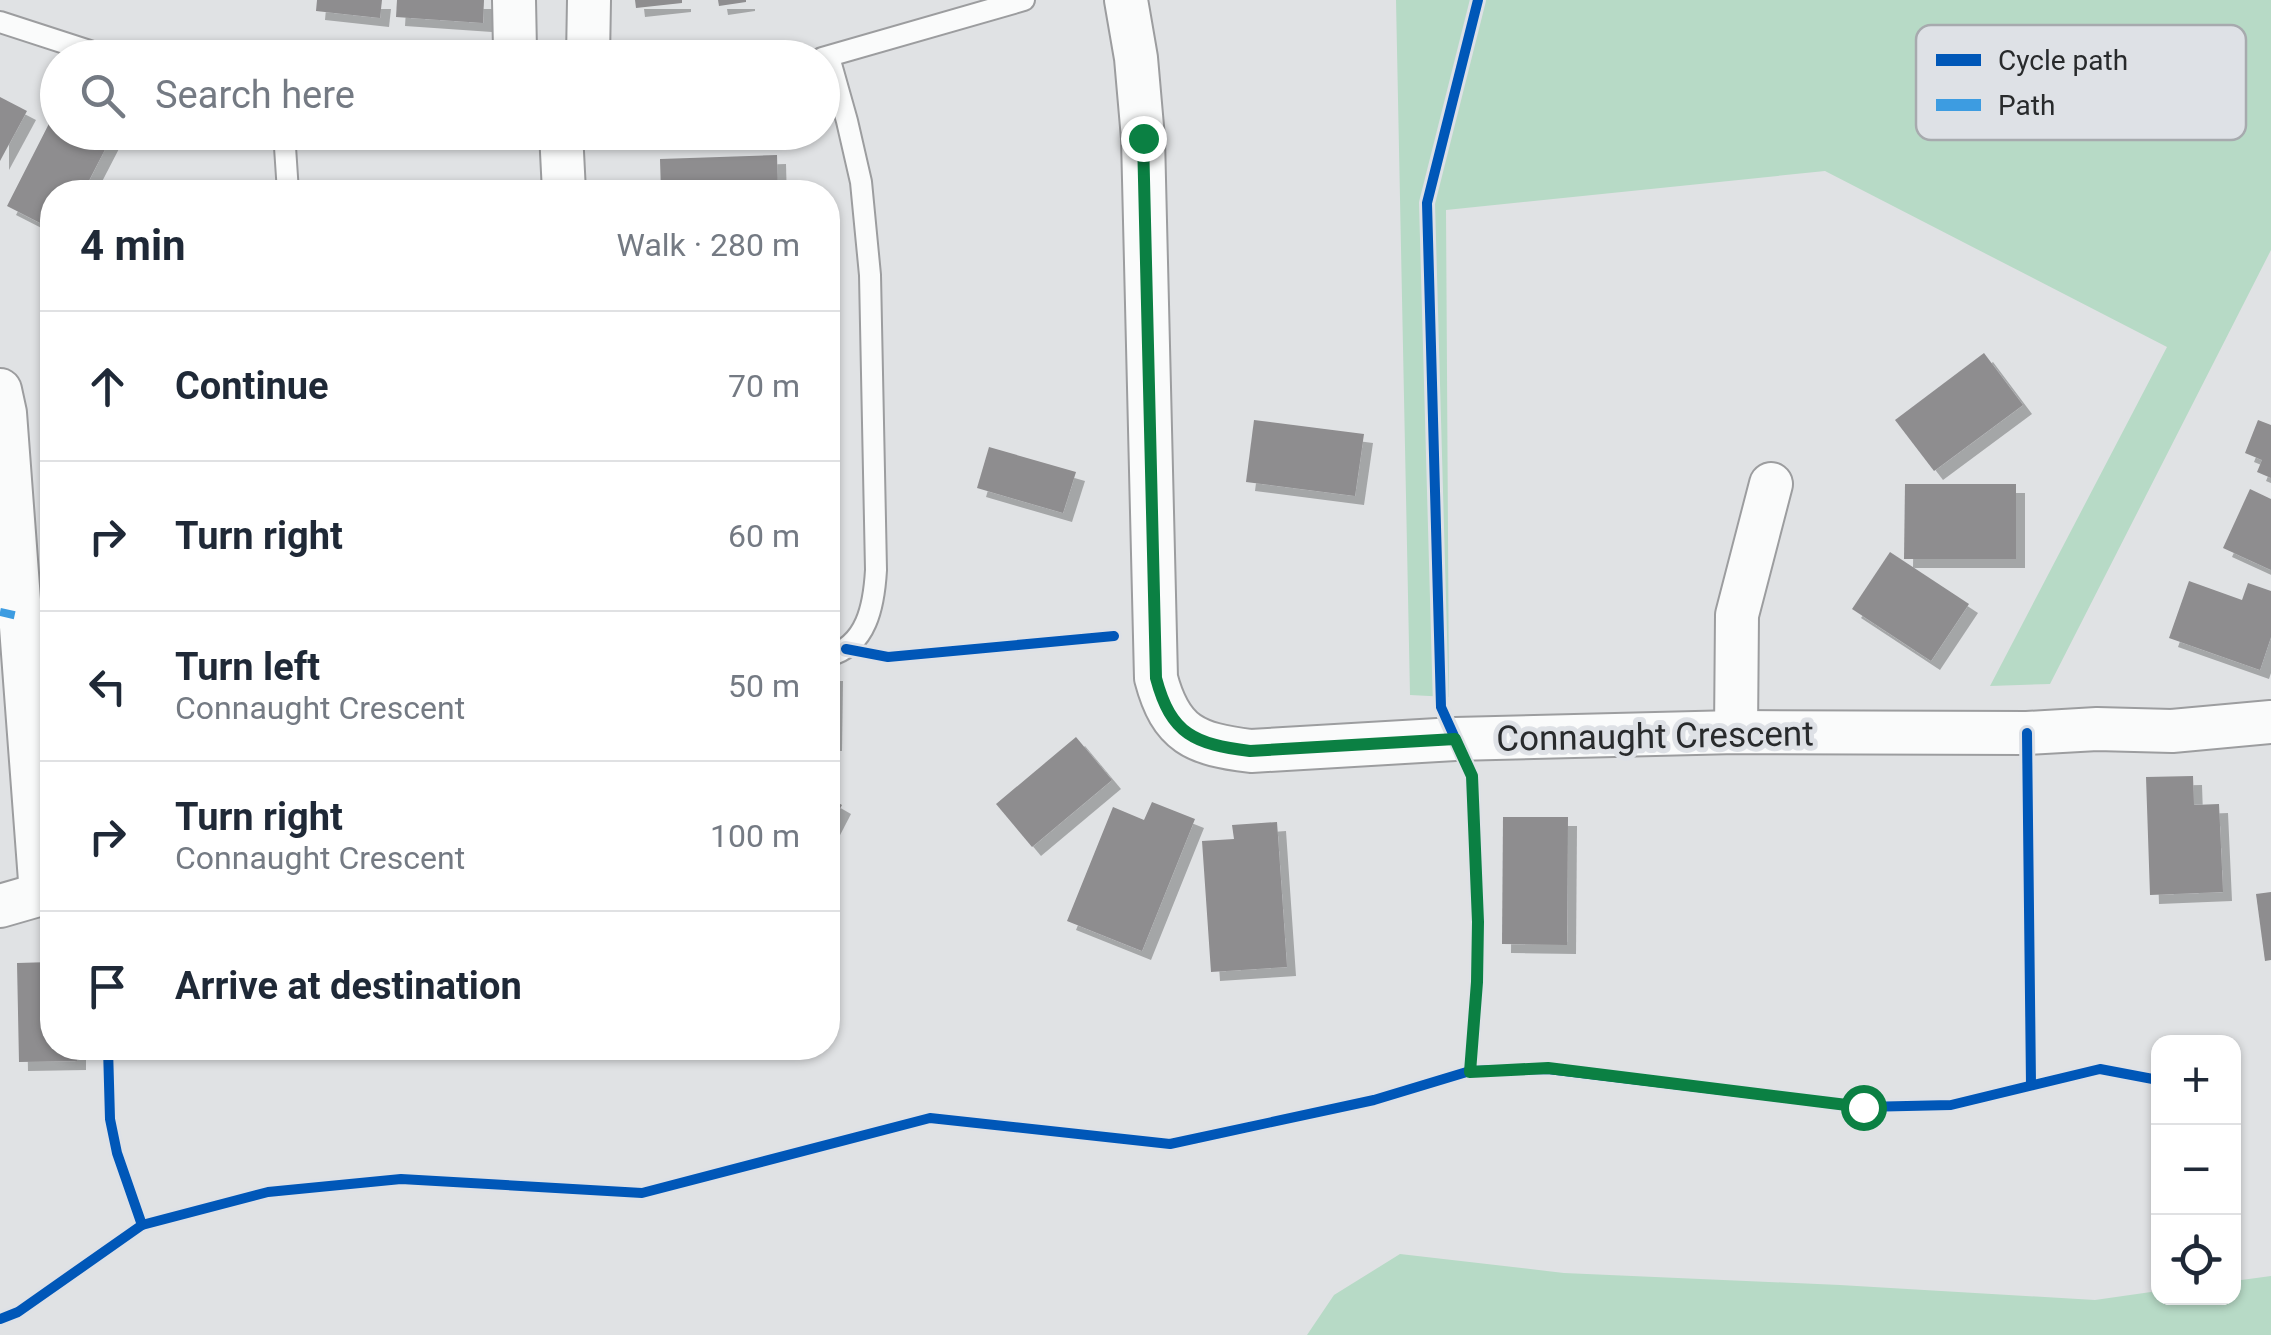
<!DOCTYPE html>
<meta charset="utf-8">
<style>
body{margin:0;font-family:Roboto,sans-serif;background:#f6f6f7;color:#1f2937}
.controls{position:absolute;right:30px;bottom:30px;display:grid;overflow:hidden;border-radius:20px;box-shadow:0 2px 8px #0004}
.controls button{width:90px;height:90px;display:grid;place-items:center;padding:0;border:0;border-bottom:2px solid #e0e1e3;background:#fff;color:#1f2937;font:50px sans-serif}
.stop{position:absolute;width:30px;height:30px;margin:-22px;border:8px solid #0b8043;border-radius:50%;background:#fff}
.stop.end{background:#0b8043;border-color:#fff;box-shadow:0 2px 10px #0008}
.list{margin:0;padding:0;list-style:none}
h2{display:flex;justify-content:space-between;align-items:center;height:130px;margin:0;padding:0 40px;font-size:42px}
h2 small{font-size:32px;font-weight:400;color:#747a83}
.list li{display:grid;grid-template-columns:65px 1fr auto;gap:30px;align-items:center;box-sizing:border-box;height:150px;padding:0 40px;border-top:2px solid #e0e1e3}
.list b{display:block;font-size:38px;white-space:nowrap}
.list p{margin:0;font-size:32px;white-space:nowrap;color:#747a83}
.list em{font-size:32px;font-style:normal;color:#747a83}
.icon{flex:none;width:55px;height:55px;fill:none;stroke:currentColor;stroke-width:2;stroke-linecap:round;stroke-linejoin:round}
.map{position:relative;flex:none;width:2271px;height:1335px;overflow:hidden}
.search{position:absolute;background:#fff;box-shadow:0 2px 8px #0004;left:40px;top:40px;width:800px;height:110px;display:flex;align-items:center;gap:25px;box-sizing:border-box;padding:0 35px;border-radius:55px;color:#747a83;font-size:38px}
.panel{position:absolute;background:#fff;box-shadow:0 2px 8px #0004;left:40px;top:180px;width:800px;height:880px;border-radius:40px}
.map>svg:first-child{display:block}
</style>
<div class="map">
<svg width="2271" height="1335" viewBox="0 0 2271 1335">
<defs>
<filter id="shadow"><feDropShadow dx="9" dy="9" stdDeviation="0" flood-color="#0004"/></filter>
</defs>
<rect width="100%" height="100%" fill="#e0e2e4"/>
<g fill="#b7dac6">
<polygon points="1396,0 2271,0 2271,250 2050,684 1990,686 2167,347 1825,171 1446,210 1449,697 1410,695"/>
<polygon points="1400,1254 1564,1273 1840,1285 2095,1300 2158,1291 2158,1298 2234,1298 2234,1281 2271,1276 2271,1335 1307,1335 1334,1295"/>
</g>
<g fill="#8e8d8f" filter="url(#shadow)">
<polygon points="317,0 382,0 380,18 316,11"/>
<polygon points="397,0 484,0 483,23 396,17"/>
<polygon points="635,0 682,0 682,3 636,8"/>
<polygon points="718,0 746,0 746,2 719,6"/>
<polygon points="0,97 27,111 0,161"/>
<polygon points="58,106 58,132 114,132 83,192 52,192 52,229 7,206"/>
<polygon points="777,155 778,192 661,192 660,159"/>
<polygon points="1984,353 2023,405 1934,471 1895,420"/>
<polygon points="1254,420 1364,434 1355,496 1246,482"/>
<polygon points="2258,420 2271,425 2271,478 2257,472 2262,460 2245,453"/>
<polygon points="989,447 1076,472 1063,513 977,488"/>
<polygon points="1905,484 2016,484 2016,559 1904,559"/>
<polygon points="2250,489 2271,499 2271,570 2223,548"/>
<polygon points="1890,552 1969,604 1931,661 1852,609"/>
<polygon points="2189,581 2242,600 2248,583 2271,591 2271,637 2260,670 2169,638"/>
<polygon points="828,672 834,672 833,742 828,742"/>
<polygon points="1076,737 1112,780 1032,847 996,804"/>
<polygon points="2193,776 2194,805 2219,804 2223,892 2150,895 2146,777"/>
<polygon points="828,797 842,805 828,832"/>
<polygon points="1152,802 1195,819 1142,951 1067,921 1113,807 1144,820"/>
<polygon points="1503,817 1568,817 1567,945 1502,944"/>
<polygon points="1277,822 1287,967 1211,972 1202,841 1234,839 1232,825"/>
<polygon points="2271,892 2271,960 2265,961 2256,894"/>
<polygon points="52,962 52,1048 77,1048 77,1061 19,1062 17,963"/>
</g>
<g fill="none" stroke-linecap="round" stroke-linejoin="round">
<g stroke="#9c9d9f" stroke-width="24">
<g id="service">
<polyline points="0,22 111,58"/>
<polyline points="822,58 1024,0"/>
<polyline points="284,132 288,192"/>
<path d="M828,656C867,646 874,605 876,570L870,275L861,182L847,121L829,57"/>
</g>
</g>
<g stroke="#9c9d9f" stroke-width="46">
<g id="minor">
<polyline points="514,0 515,50 521,58"/>
<path d="M1126,0L1136,58L1143,138L1156,678C1171,735 1195,744 1251,751L1455,739L1736,732L2027,733L2097,729L2172,731L2271,722"/>
<polyline points="588,58 589,0"/>
<polyline points="561,132 564,192"/>
<polyline points="0,390 5,413 41,894"/>
<polyline points="1736,732 1737,615 1771,484"/>
<polyline points="0,906 52,891"/>
</g>
</g>
<use href="#service" stroke="#fafbfb" stroke-width="20"/>
<use href="#minor" stroke="#fafbfb" stroke-width="42"/>
<polyline stroke="#3d9ce1" stroke-width="8" stroke-dasharray="15 8" stroke-linecap="butt" points="0,612 18,616"/>
<g stroke="#dee1e6" stroke-width="16">
<g id="cycleway">
<polyline points="846,649 888,657 1114,636"/>
<polyline points="2027,733 2031,1084"/>
<polyline points="108,1048 110,1119 117,1153 142,1225"/>
<polyline points="1470,1071 1477,982 1478,922 1472,776 1441,707 1427,203 1478,0"/>
<polyline points="0,1319 18,1312 142,1225 268,1192 401,1179 642,1193 930,1118 1170,1144 1374,1100 1470,1071 1548,1069 1863,1107 1951,1105 2100,1069 2158,1080"/>
</g>
</g>
<use href="#cycleway" stroke="#0057b8" stroke-width="10"/>
</g>
<g fill="none" stroke-linecap="round" stroke-linejoin="round">
<path stroke="#0b8043" stroke-width="12" d="M1143,138L1156,678C1171,735 1195,744 1250,751L1455,739L1472,776L1478,922L1477,982L1470,1072L1548,1068L1863,1107"/>
</g>
<g text-anchor="middle" stroke-width="10" stroke-linejoin="round" paint-order="stroke">
<g font-size="35" fill="#282a2c" stroke="#dee1e6">
<text transform="translate(1655 736) rotate(-1)" y="12">Connaught Crescent</text>
</g>
</g>
<rect x="1916" y="25" width="330" height="115" rx="15" fill="#dee1e6" stroke="#a7aaae" stroke-width="2.5"/>
<rect x="1936" y="54" width="45" height="12" fill="#0057b8"/>
<rect x="1936" y="99" width="45" height="12" fill="#3d9ce1"/>
<g font-size="28" fill="#282a2c">
<text x="1998" y="70">Cycle path</text>
<text x="1998" y="115">Path</text>
</g>
</svg>
<div class="controls">
<button>+</button>
<button>−</button>
<button><svg class="icon" aria-label="locate" viewBox="0 0 24 24"><circle cx="12" cy="12" r="6"/><path d="M12 2v4M12 18v4M2 12h4M18 12h4"/></svg></button>
</div>
<div class="stop" style="left:1863px;top:1107px"></div>
<div class="stop end" style="left:1143px;top:138px"></div>
<div class="search"><svg class="icon" aria-label="search" viewBox="0 0 24 24"><circle cx="10" cy="10" r="6"/><path d="M15 15l6 6"/></svg>Search here</div>
<section class="panel">
<h2>4 min<small>Walk · 280 m</small></h2>
<ul class="list">
<li><svg class="icon" aria-label="ahead" viewBox="0 0 24 24"><path d="M12 20V5M6 11l6-6 6 6"/></svg><div><b>Continue</b></div><em>70 m</em></li>
<li><svg class="icon" aria-label="right" viewBox="0 0 24 24"><path d="M7 20v-9h11M14 6l5 5-5 5"/></svg><div><b>Turn right</b></div><em>60 m</em></li>
<li><svg class="icon" aria-label="left" viewBox="0 0 24 24"><path d="M17 20v-9H6M10 6l-5 5 5 5"/></svg><div><b>Turn left</b><p>Connaught Crescent</p></div><em>50 m</em></li>
<li><svg class="icon" aria-label="right" viewBox="0 0 24 24"><path d="M7 20v-9h11M14 6l5 5-5 5"/></svg><div><b>Turn right</b><p>Connaught Crescent</p></div><em>100 m</em></li>
<li><svg class="icon" aria-label="arrive" viewBox="0 0 24 24"><path d="M6 21V4h12l-3 4 3 4H6"/></svg><div><b>Arrive at destination</b></div></li>
</ul>
</section>
</div>
